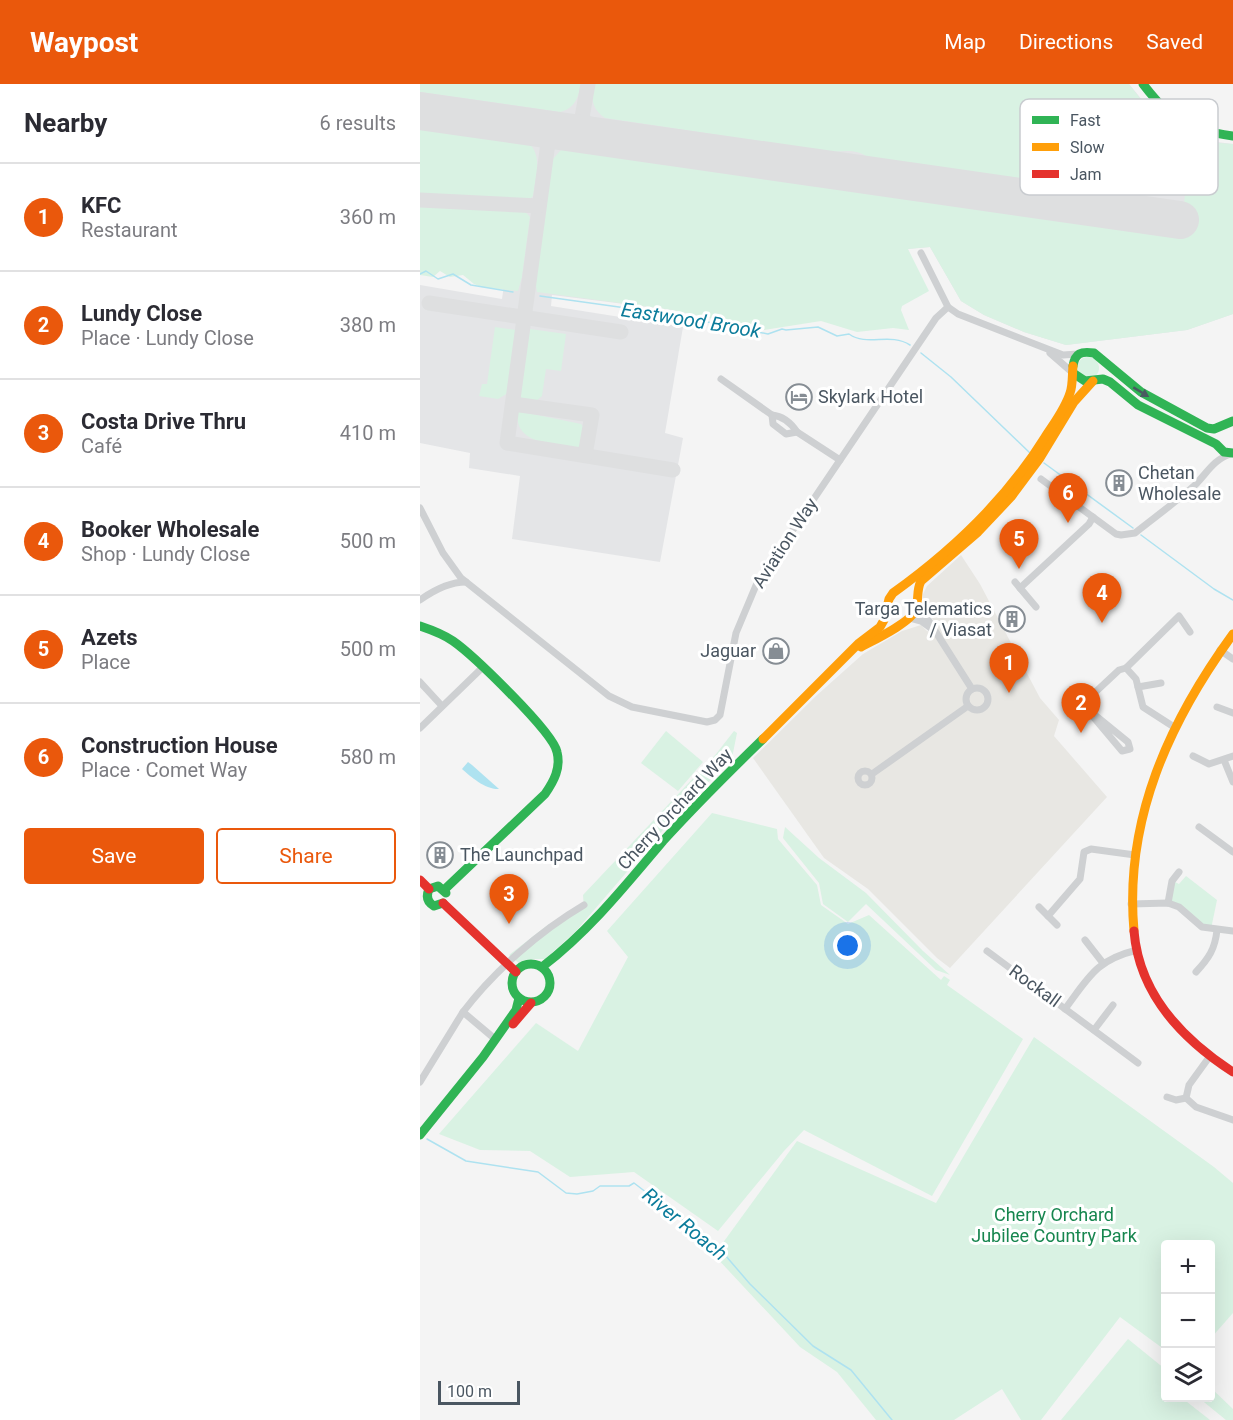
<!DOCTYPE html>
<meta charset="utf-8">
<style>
body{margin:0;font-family:Roboto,sans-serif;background:#f7f7f7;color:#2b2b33}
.controls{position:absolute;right:18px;bottom:18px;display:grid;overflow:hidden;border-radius:6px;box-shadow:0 6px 24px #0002}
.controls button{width:54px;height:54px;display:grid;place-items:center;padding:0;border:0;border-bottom:2px solid #e1e1e2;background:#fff;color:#2b2b33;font:30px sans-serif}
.scale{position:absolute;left:18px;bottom:15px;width:82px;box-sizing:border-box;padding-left:6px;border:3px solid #4a5661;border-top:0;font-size:16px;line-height:21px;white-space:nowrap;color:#4a5661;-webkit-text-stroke:4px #fff;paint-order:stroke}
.you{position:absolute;left:428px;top:862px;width:21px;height:21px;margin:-15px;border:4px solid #fff;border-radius:50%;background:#1a73e8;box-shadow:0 0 0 9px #1a73e833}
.badge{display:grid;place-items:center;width:39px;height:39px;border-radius:50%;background:#ea580c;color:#fff;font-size:20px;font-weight:700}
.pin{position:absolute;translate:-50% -50px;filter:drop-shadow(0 2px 3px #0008)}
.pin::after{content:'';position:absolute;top:32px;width:21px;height:18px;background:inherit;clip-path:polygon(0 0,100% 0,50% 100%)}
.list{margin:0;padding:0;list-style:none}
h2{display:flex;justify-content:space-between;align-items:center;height:78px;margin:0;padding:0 24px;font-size:26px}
h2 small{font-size:20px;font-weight:400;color:#7c7c81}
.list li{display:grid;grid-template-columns:39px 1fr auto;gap:18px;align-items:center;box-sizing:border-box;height:108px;padding:0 24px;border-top:2px solid #e1e1e2}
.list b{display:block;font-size:22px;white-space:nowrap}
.list p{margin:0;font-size:20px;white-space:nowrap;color:#7c7c81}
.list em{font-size:20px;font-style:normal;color:#7c7c81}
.actions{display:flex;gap:12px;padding:18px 24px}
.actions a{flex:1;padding:14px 0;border:2px solid #ea580c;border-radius:6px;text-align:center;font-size:21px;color:#ea580c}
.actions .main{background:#ea580c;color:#fff}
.icon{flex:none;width:33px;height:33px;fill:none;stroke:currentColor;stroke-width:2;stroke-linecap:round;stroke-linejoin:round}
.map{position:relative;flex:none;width:813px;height:1336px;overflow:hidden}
header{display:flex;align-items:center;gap:36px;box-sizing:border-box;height:84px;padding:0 30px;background:#ea580c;color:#fff}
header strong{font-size:28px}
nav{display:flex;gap:33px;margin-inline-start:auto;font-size:21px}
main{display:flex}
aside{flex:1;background:#fff}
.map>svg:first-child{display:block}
</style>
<header>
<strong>Waypost</strong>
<nav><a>Map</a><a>Directions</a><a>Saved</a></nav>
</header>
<main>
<aside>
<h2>Nearby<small>6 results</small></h2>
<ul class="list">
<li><span class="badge">1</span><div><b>KFC</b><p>Restaurant</p></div><em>360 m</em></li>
<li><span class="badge">2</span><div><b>Lundy Close</b><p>Place · Lundy Close</p></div><em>380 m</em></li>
<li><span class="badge">3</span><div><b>Costa Drive Thru</b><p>Café</p></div><em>410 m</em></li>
<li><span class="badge">4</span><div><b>Booker Wholesale</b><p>Shop · Lundy Close</p></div><em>500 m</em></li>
<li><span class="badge">5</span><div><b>Azets</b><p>Place</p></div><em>500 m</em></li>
<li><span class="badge">6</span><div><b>Construction House</b><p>Place · Comet Way</p></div><em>580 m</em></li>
</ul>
<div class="actions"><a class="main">Save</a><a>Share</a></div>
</aside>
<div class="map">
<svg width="813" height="1336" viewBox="0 0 813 1336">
<rect width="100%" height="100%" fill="#f4f4f4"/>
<polygon fill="#e8e7e3" points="541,471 560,500 620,614 639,636 634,652 687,713 530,884 517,874 448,805 404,774 333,674 396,612 443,570 482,547 501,541 507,547 516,549 518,544 503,520 503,510 507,502"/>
<polygon fill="#e4e5e7" points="0,0 709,0 741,39 757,50 772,55 813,60 813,230 767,246 646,261 604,248 564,231 541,217 510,163 487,165 344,246 253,226 132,211 131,222 263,243 245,349 263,354 240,478 92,455 100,392 49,384 50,369 0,359 0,201 82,215 84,201 45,187 0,183"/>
<g fill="#d9f2e3">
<path d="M0,0H161C158,14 155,24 140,28L0,8Z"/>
<path d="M173,0H709C726,22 743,47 771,55C784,58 799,59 813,60V230L767,246L646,261L604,248L564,231L541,217L510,163L488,165L509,207L482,222L481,226L489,246L473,244L437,248L401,237L344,246L253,226L117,208L115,195L132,76L141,66L152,62L421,101L428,105H449L650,133L651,130L761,146L766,102L736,100L704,112L656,105V102L583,92L582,95L447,73C437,65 425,67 413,68L185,34C172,25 171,15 173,0Z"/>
<path d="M0,40L102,54C125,67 116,91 113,112L109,116L102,119L0,113Z"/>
<polygon points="0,118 102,124 110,133 102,193 98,207 61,203 54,200 43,191 30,193 20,187 13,193 0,191"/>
<polygon points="75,243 96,246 88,309 78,315 59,312 62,300 67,300"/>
<polygon points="110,245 146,250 141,287 126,285 122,312 114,319 103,317 100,312"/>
<circle cx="668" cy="284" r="11"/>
<path d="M98,327L161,340L166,346L163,361L159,364C136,360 92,361 98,327Z"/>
<polygon points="246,647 283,678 258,707 221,679"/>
<polygon points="314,647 317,649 312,674 283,704 273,711 156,847 125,875 111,875 100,880 89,871 129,840 136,840 164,824 163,811 296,670"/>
<polygon points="292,729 357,745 358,755 397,801 401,821 428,840 449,831 521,896 524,892 530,896 527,901 603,955 512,1112 384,1046 364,1067 298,1147 214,1088 150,1093 110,1067 60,1066 19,1050 116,939 158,967 208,873 187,847"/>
<polygon points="365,743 399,774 446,809 503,867 530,891 516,886 446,820 428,838 403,820 399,799 363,754"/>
<polygon points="766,792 797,816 791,845 748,819 755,798 759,800"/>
<polygon points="614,953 794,1083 813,1099 813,1229 791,1254 790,1160 746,1160 745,1266 700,1233 621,1336 601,1336 582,1305 534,1336 456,1336 417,1288 380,1263 294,1171 377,1057 516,1119"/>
<polygon points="708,1255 745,1285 746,1314 762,1314 790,1336 641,1336"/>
<polygon points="791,1304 813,1325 813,1336 806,1336 779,1314 790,1314"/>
</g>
<path fill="#aee2f0" d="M48,678L52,681L79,705C66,706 51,693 42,685Z"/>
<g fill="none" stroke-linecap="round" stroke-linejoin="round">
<g stroke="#aee2f0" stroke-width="1.5">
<polyline points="0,190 6,187 18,195 33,190 51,201 93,208"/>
<path d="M120,212L242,229L348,250L362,245L366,246L398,243L417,252L429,250C447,263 470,248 490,261"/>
<polyline points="501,269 531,293 610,369"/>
<polyline points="624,379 713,444"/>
<polyline points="721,451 794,505 813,516"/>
<polyline points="7,1055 46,1077 118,1088 146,1109 157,1110 173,1107 180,1102 209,1102 214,1099 299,1164 330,1200 393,1262 431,1286 472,1336"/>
</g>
<g stroke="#dedfe0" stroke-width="15">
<polyline points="163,34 165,43 173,52"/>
<path d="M114,43C122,47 126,50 128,59L87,359L253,386"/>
<polyline points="142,47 151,46 161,39 168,0"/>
<polyline points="0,116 119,122"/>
<polyline points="9,219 201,248"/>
<polyline points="93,320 172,331 165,371"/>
</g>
<polyline stroke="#dedfe0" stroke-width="38" points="0,27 760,136"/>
<g stroke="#ced0d2" stroke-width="7">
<polyline points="501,169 528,223 538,230 643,271 658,270"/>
<polyline points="630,269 653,289"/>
<path d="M301,295L352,331C362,332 371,339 377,348L420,376"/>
<polyline points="352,331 353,340 366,350 377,348"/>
<path d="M621,395L696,450L701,451L715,449C735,433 756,418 775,401C787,389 794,375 811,370"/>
<polyline points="0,424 23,469 41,494 189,612 212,623 287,638 295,636 300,631 316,549 337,499 516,234 528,223"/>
<polyline points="595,498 616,523"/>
<polyline points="600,504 669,440 673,433"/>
<path d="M0,516C14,506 29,498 46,498"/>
<polyline points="498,520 552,605"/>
<polyline points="490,534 501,537 512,545"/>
<polyline points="800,566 813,575"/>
<polyline points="706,584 716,595 723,623 754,643"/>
<polyline points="0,598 22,622"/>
<polyline points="718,603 741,599"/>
<circle cx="557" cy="615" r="11"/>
<polyline points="665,623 708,658 710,665 702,667 665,623 668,615 699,586 706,584 759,532 770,548"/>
<polyline points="797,623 813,629"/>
<polyline points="0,644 63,583"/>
<polyline points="773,672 789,680 813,672"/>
<polyline points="804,676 813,698"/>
<circle cx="445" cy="694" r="7"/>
<polyline points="452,690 548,622"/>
<polyline points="779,743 813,768"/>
<polyline points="748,819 752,797 759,788"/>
<polyline points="711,820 748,819 759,823 782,843 813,847"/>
<polyline points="619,823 628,832"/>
<polyline points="637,841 628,832 660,795 664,768 671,765 715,771"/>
<polyline points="665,856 683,879"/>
<polyline points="567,867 718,979"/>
<path d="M776,888C789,874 795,865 797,846"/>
<path d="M645,925C669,893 676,876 717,866"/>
<path d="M43,928C74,887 120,847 164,821"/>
<polyline points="674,946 693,921"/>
<polyline points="790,972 769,1001 766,1014 776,1023 813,1036"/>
<polyline points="0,998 43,928 75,955"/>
<polyline points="747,1013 756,1016 766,1014"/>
</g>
<g stroke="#30b455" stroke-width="9">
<path d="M723,0C752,38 766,45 813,52"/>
<path d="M653,282C655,269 661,267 674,269L721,308L787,344L794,345L813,337"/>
<polyline points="653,289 665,297 683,295 690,298 718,321 796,360 804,368 813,369"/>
<path d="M0,542C12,546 23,550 33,557C53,571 133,648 137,668C141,684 134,697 125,710L24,806"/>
<polyline points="9,805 18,802 26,809"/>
<path d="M9,805C6,812 7,818 14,822L23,819"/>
<circle cx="111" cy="899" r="19"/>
<path d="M122,883C169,847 205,802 243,757C275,722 309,688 343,655"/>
<polyline points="0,1051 63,973 96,926 99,914"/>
</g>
<g stroke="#ff9f0a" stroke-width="9">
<path d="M441,563C454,556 492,538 496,525C499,515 496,507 501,497L558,448L591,413L620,374L654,318L673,297"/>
<path d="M343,655L439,559L460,543L464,536L469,515L473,509C533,466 586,416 625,353C634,339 645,325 650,309C653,301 652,291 653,282"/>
<path d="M714,847C704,736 749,638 813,550"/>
</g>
<g stroke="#e5322d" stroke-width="9">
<polyline points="0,796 9,805"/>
<polyline points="23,819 96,888"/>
<path d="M714,847C719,910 762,955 813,988"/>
<polyline points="93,940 111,919"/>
</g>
</g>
<defs><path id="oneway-solid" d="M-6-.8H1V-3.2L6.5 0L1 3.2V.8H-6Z" transform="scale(1.5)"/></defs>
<use fill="#495b60" href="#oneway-solid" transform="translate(721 308) rotate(31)"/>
<defs>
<g id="hotel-ring" transform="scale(1.35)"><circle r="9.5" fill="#fff" stroke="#868d94" stroke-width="1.5"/><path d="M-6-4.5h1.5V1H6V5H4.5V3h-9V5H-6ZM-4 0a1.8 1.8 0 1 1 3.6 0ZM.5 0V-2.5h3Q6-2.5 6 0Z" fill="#868d94"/></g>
<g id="building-ring" transform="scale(1.35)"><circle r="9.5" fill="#fff" stroke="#868d94" stroke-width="1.5"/><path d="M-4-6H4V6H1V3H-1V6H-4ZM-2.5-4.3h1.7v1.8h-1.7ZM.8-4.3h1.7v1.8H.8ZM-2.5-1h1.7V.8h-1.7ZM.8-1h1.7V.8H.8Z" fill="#868d94"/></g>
<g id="shop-ring" transform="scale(1.35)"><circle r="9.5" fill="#fff" stroke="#868d94" stroke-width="1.5"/><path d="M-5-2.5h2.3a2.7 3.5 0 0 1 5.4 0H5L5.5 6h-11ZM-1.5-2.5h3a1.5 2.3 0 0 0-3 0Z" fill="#868d94"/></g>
</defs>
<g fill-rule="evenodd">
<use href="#hotel-ring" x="379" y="313"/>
<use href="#building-ring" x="699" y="399"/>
<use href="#building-ring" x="592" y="535"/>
<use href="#shop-ring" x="356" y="567"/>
<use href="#building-ring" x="20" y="771"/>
</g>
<g text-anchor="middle" stroke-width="6" stroke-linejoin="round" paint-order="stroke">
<g font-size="18" fill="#4a5661" stroke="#fff" text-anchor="start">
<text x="398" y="319">Skylark Hotel</text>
<text x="718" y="395">Chetan<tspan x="718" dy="21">Wholesale</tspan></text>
<text x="572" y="531" text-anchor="end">Targa Telematics<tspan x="572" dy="21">/ Viasat</tspan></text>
<text x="336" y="573" text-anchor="end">Jaguar</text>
<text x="40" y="777">The Launchpad</text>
</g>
<g font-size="18" fill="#4a5661" stroke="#fff">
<text transform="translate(365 459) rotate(-57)" y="6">Aviation Way</text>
<text transform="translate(255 725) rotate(-47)" y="6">Cherry Orchard Way</text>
<text transform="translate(615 902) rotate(36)" y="6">Rockall</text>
</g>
<g font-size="18" fill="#17864f" stroke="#fff">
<text x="634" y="1137">Cherry Orchard<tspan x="634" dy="21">Jubilee Country Park</tspan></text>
</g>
<g font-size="20" font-style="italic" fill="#0c7c9b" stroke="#fff">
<text transform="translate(271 236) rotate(9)" y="7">Eastwood Brook</text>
<text transform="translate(265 1140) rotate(39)" y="7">River Roach</text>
</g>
</g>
<rect x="600" y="15" width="198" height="96" rx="9" fill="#fff" stroke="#c9ccd0" stroke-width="1.5"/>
<rect x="612" y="32" width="27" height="8" fill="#30b455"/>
<rect x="612" y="59" width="27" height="8" fill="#ff9f0a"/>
<rect x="612" y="86" width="27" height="8" fill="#e5322d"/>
<g font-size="16" fill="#4a5661">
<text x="650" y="42">Fast</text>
<text x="650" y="69">Slow</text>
<text x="650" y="96">Jam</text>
</g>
</svg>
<div class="controls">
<button>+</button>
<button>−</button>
<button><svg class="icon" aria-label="layers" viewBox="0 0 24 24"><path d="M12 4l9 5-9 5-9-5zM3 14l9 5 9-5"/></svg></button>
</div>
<div class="scale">100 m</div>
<div class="you"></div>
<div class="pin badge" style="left:589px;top:609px">1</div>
<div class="pin badge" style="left:661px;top:649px">2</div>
<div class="pin badge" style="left:89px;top:840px">3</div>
<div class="pin badge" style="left:682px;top:539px">4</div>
<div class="pin badge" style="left:599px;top:485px">5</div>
<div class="pin badge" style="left:648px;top:439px">6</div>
</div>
</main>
